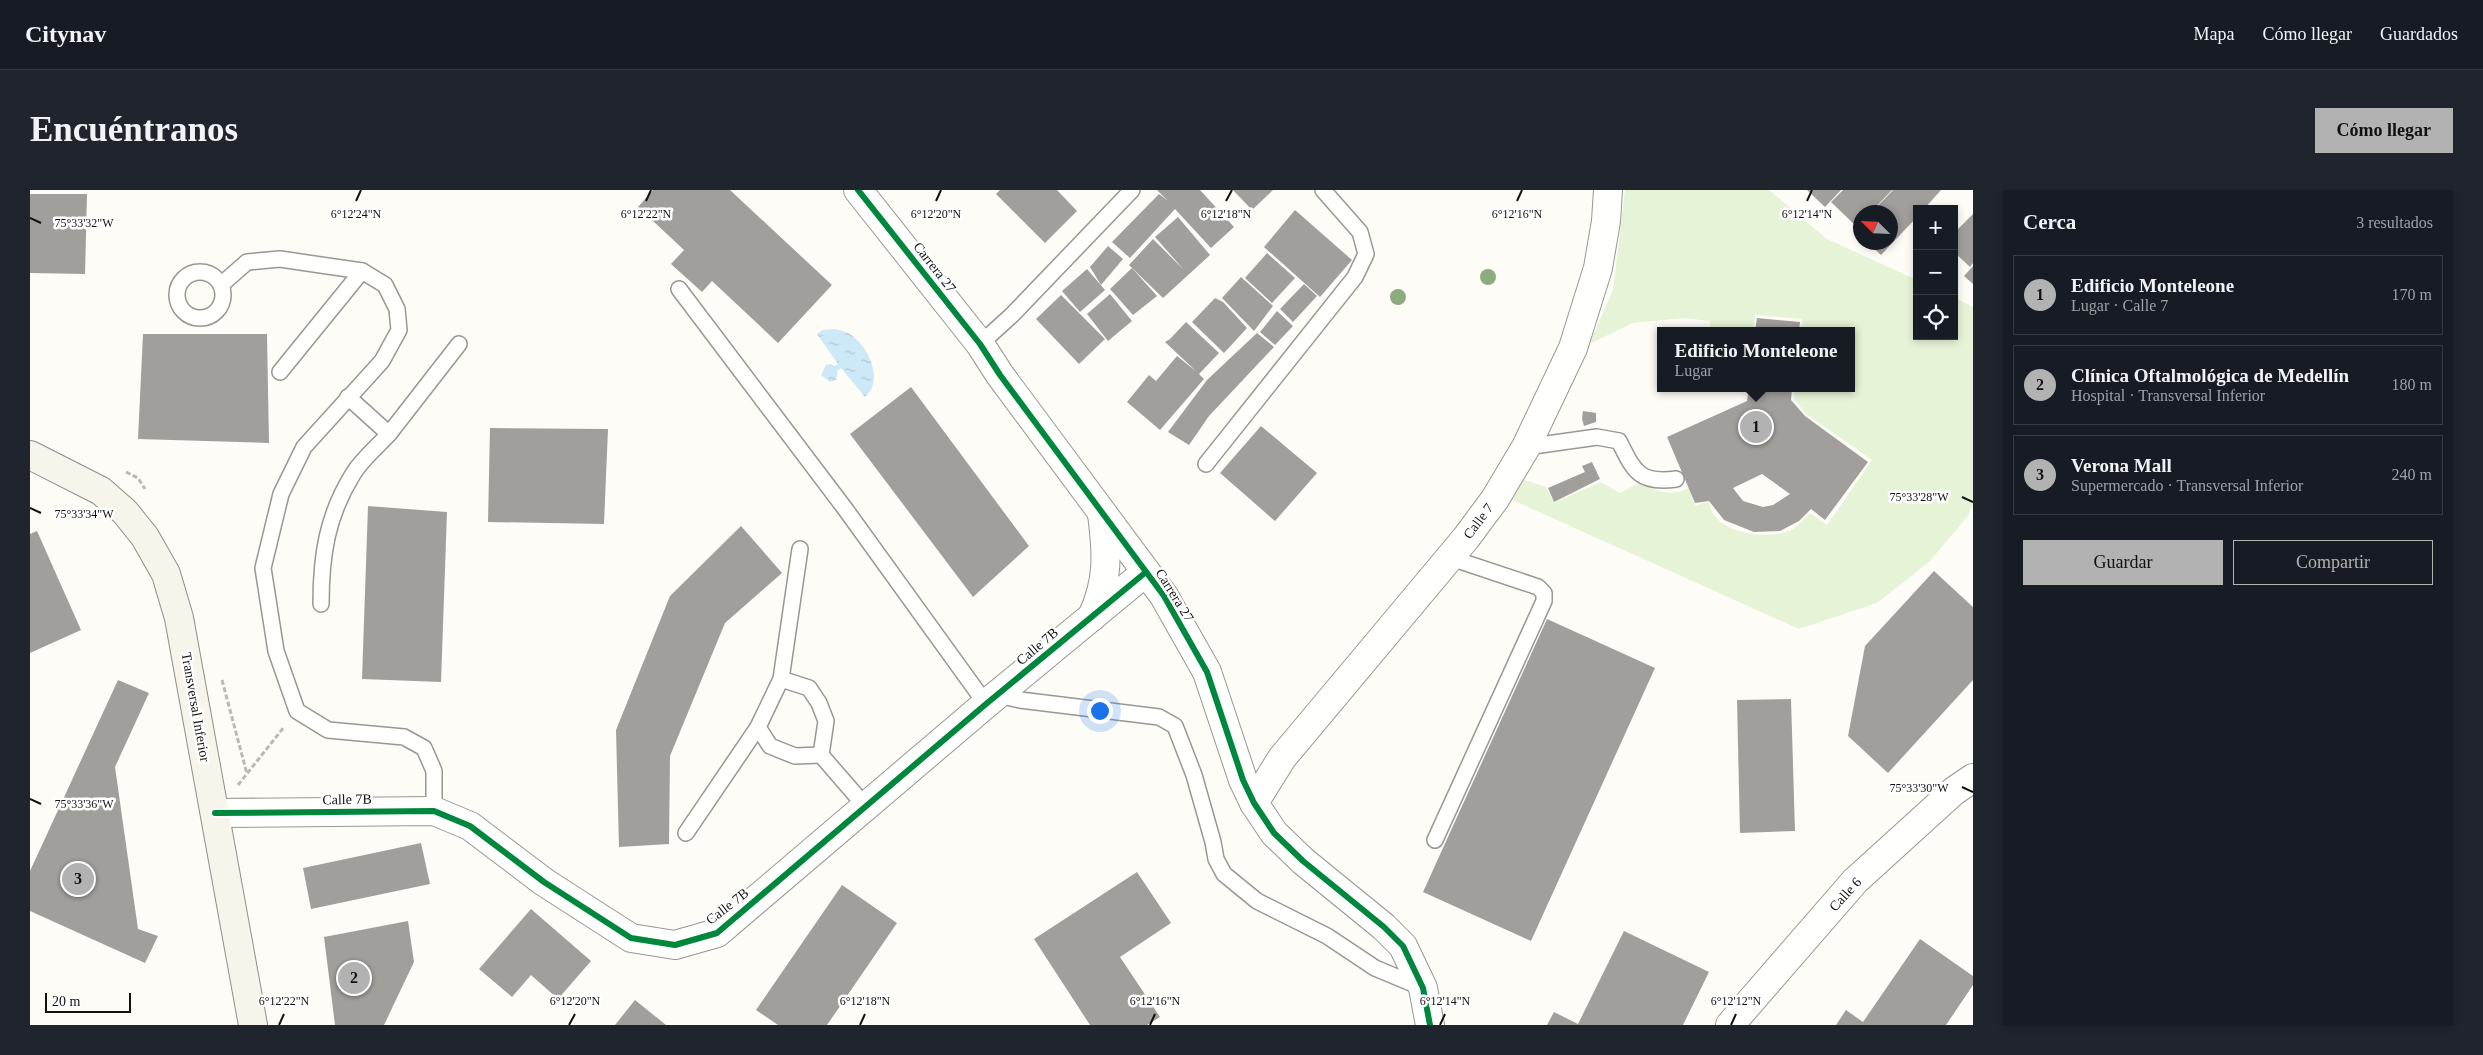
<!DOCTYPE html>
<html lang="es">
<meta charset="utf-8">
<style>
body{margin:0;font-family:Georgia,serif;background:#20242c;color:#f1f3f6}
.controls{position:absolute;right:15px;top:15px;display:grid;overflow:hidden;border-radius:0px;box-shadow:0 2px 8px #0003}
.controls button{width:45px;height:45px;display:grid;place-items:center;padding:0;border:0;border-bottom:1px solid #363941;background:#171b24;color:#f1f3f6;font:25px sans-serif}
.compass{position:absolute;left:1823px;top:15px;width:45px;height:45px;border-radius:50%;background:#171b24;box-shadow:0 2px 8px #0003;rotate:294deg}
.scale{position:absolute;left:15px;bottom:12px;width:86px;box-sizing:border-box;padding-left:5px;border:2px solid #111;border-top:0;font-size:14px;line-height:18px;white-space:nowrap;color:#111;-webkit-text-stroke:4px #fff;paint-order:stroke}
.you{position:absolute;left:1069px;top:520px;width:18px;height:18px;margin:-12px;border:4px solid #fff;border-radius:50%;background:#1a73e8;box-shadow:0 0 0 8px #1a73e833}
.badge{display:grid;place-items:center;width:32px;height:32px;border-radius:50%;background:#b2b2b3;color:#111;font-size:16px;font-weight:700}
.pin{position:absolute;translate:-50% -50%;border:2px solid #fff;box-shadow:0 1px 5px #0006}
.popup{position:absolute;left:1627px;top:137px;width:198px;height:65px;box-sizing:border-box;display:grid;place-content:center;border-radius:0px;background:#171b24;filter:drop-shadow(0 1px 4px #0005);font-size:16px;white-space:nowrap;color:#9ea1a6}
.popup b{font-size:19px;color:#f1f3f6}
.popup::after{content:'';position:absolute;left:50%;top:100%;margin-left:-10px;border:10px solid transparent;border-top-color:#171b24}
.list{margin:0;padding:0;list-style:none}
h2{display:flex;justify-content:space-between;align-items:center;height:65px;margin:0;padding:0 20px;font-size:21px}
h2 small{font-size:16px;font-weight:400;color:#9ea1a6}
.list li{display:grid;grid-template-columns:32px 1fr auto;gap:15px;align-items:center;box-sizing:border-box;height:80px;margin:0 10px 10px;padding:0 10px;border:1px solid #363941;border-radius:0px}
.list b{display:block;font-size:19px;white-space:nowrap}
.list p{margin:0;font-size:16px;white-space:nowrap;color:#9ea1a6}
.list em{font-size:16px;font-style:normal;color:#9ea1a6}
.actions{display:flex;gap:10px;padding:15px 20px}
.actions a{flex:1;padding:11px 0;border:1px solid #b2b2b3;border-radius:0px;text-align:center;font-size:18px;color:#b2b2b3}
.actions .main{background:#b2b2b3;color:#111}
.icon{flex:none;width:28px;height:28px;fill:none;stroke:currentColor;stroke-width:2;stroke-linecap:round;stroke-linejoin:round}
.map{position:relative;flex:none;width:1943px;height:835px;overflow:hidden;border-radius:0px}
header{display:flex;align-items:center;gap:30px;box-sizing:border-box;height:70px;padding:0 25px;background:#171b24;border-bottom:1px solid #363941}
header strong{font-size:24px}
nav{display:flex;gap:28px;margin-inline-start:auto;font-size:18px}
.intro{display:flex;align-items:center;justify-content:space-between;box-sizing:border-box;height:120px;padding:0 30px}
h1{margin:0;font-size:35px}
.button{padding:12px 22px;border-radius:0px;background:#b2b2b3;color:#111;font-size:18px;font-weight:700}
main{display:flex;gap:30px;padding:0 30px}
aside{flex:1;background:#171b24;border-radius:0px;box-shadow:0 2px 8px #0003}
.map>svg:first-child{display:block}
</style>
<header>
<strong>Citynav</strong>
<nav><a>Mapa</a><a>Cómo llegar</a><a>Guardados</a></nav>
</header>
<div class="intro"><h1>Encuéntranos</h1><a class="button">Cómo llegar</a></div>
<main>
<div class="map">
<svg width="1943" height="835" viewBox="0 0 1943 835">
<defs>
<pattern id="water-ripples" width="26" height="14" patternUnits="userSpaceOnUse" patternTransform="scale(1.25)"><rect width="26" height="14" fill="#cde8f7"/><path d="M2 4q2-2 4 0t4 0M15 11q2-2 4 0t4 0" fill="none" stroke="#afc6d3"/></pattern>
</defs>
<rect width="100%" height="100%" fill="#fdfcf7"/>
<path fill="#e7f3d7" d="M1595,0H1739L1797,49L1887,90V146H1924V107L1943,117V313L1938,326L1899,372L1847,413L1769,439L1478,308L1492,289L1516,297L1524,313L1571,292L1590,303L1611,292C1627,302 1641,307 1659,298L1665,316L1679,311C1680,315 1681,322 1684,325C1697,345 1743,350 1763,339C1769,335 1775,328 1780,323L1797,335L1842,270L1776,224L1764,209L1765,198H1821V141H1771L1772,129L1725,125L1723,141H1680V131L1653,128L1603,133L1559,154L1583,100Z"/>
<path fill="url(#water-ripples)" d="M805,139C810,140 816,142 820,144C838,156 855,190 835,207L811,178L808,180L806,190L800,192L791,185L796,175L801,174L805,176L808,174L787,144L793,140Z"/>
<g fill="#a19f9c" fill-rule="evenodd">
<polygon points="623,0 700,0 802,95 748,153 682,91 672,102 641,74 654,60 608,17"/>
<polygon points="970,0 1027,0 1047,21 1015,53 966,4"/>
<polygon points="1127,0 1170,0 1204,37 1181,58 1145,19 1100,68 1082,52 1129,4 1138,11"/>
<polygon points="1203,0 1243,0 1222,20"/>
<polygon points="1777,0 1811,0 1795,17"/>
<polygon points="1813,0 1862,0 1841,22 1830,22 1830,33 1827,37 1801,12"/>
<polygon points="1863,0 1911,0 1894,19 1887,19 1887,27 1851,65 1837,52 1860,52 1860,22 1842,22"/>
<polygon points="0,4 57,4 55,84 0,83"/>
<polygon points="1265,20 1322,70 1290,107 1234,57"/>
<polygon points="1943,24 1943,73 1940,77 1924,62 1924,43"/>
<polygon points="1148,27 1180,65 1133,108 1099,75 1123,49 1154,80 1125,47"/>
<polygon points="1078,56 1093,69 1071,95 1060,77"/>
<polygon points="1237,63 1265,88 1242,113 1215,88"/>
<polygon points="1943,76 1943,94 1934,86"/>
<polygon points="1102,78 1127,106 1103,125 1080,99"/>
<polygon points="1057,79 1075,100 1050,122 1032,101"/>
<polygon points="1211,87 1243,116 1224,141 1192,108"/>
<polygon points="1274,94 1287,106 1263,132 1250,119"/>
<polygon points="1080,104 1102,131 1078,151 1057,124"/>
<polygon points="1031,105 1075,149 1049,174 1006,129"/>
<polygon points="1185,108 1193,112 1217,138 1194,163 1162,132"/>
<polygon points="1247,121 1263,136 1245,155 1230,142"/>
<polygon points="1727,128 1770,132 1769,141 1725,141"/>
<polygon points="1156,132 1189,163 1169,184 1174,189 1130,240 1097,212 1119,185 1126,191 1147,166 1167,182 1135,152 1140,149"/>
<polygon points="1227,143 1244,157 1179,226 1159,255 1138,242 1177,190"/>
<polygon points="113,144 237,144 239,253 108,249"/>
<polygon points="881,197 999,356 943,407 820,244"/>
<path d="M1719,198H1762L1761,210L1775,226L1838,272L1795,330L1781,319L1769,331L1750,341L1724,342L1694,330L1679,311L1665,313L1637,247L1717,211ZM1732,284L1760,304L1743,315L1733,317L1713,311L1703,298Z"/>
<polygon points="1553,221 1566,223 1566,232 1554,236 1552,229"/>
<polygon points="1231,236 1287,283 1245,331 1190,283"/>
<polygon points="460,238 578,239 574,334 458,332"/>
<polygon points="1562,272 1570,289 1524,312 1518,298 1555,282 1552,276"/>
<polygon points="338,316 417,322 411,492 332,489"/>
<polygon points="711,336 752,383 695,433 640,566 639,654 589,657 586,540 640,406"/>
<polygon points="7,341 51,440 0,463 0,344"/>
<polygon points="1904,381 1943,417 1943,490 1858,583 1818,546 1835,456"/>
<polygon points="1517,429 1625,478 1501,751 1393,702"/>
<polygon points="88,490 119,503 85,577 108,739 128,746 115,773 0,721 0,681"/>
<polygon points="1761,509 1765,641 1710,643 1707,510"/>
<polygon points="391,653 400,694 281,719 273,678"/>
<polygon points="1107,682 1141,733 1090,767 1130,827 1117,835 1060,835 1004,749"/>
<polygon points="812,695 867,733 797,835 748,835 726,820"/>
<polygon points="501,719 561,771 528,809 501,785 482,807 449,779"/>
<polygon points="378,731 384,772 354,835 305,835 294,747"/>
<polygon points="1594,741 1679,782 1653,835 1517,835 1524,822 1548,834"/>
<polygon points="1890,749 1943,786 1943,795 1916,835 1806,835 1816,820 1833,832"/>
<polygon points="605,810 636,835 585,835"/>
</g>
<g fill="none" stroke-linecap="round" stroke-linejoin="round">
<g stroke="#979795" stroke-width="18">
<g id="service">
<circle cx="170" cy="105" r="23"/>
<polyline points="192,94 217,72 250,69 332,81"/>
<polyline points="649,99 816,320 956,514"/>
<polyline points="950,154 982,125 1102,0"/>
<polyline points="250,182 332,81 355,95 367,119 369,140 352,171 274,257 251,304 233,378 246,461 267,521 298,540 374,547 394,558 404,581 404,621"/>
<polyline points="318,207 359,244 429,154"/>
<path d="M1496,257L1567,247L1589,251C1604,281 1609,294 1646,289"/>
<polyline points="1176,274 1325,87 1336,64 1330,42 1293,0"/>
<path d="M291,414C291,365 297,326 323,284C332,269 348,256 359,244"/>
<polyline points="751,489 779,498 789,513 796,531 791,565 836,617"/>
<polyline points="968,505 990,510 1129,527 1145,536 1164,585 1183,652 1186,669 1194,684 1227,711 1297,746 1345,778 1393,798"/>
<polyline points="728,537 740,556 765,566 791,565"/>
<polyline points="656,643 728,537 751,489 770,359"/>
<polyline points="1405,650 1514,411 1514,403 1508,397 1421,368"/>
</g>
</g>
<g stroke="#979795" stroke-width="30">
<g id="minor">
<polyline points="828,0 950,154 970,185 1134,406 1177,482 1213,590 1224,613 1244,643 1273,671 1354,737 1373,756 1393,798 1400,835"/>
<path d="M1062,427C1079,390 1077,363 1072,324"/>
<polyline points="1224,613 1252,568 1436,348 1465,309 1496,257 1543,158 1568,78 1576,31 1578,0"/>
<polyline points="185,623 404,621 440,636 514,692 601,748 645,755 687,743 956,514 1116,382"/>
<polyline points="1700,835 1825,691 1924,601 1943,588"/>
</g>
</g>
<g stroke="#8e8d8b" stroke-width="30">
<polyline id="secondary" points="0,265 71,301 95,322 115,347 136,384 149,428 223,835"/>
</g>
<g stroke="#b9b9b8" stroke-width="3" stroke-dasharray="5 2.5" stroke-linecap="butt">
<polyline points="96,282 108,288 115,299"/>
<polyline points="192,490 217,584"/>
<polyline points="208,595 254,537"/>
</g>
<use href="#service" stroke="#fffffe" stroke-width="15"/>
<use href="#minor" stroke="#fffffe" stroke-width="28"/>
<use href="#secondary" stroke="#f6f4eb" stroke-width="28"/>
<g stroke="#fff" stroke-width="9">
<g id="cycleway">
<polyline points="828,0 950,154 970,185 1134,406 1177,482 1213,590 1224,613 1244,643 1273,671 1354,737 1373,756 1393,798 1400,835"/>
<polyline points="185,623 404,621 440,636 514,692 601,748 645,755 687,743 956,514 1116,382"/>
</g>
</g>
<use href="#cycleway" stroke="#00873e" stroke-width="6"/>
</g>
<g fill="#8cac80">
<circle cx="1458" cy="87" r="8"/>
<circle cx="1368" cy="107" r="8"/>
</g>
<path fill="none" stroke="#111" stroke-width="2" d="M326,11L331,0M616,11L621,0M906,11L911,0M1196,11L1202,0M1487,11L1492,0M1777,11L1782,0M0,28L11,33M1932,307L1943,312M0,318L11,323M1932,597L1943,602M0,609L11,614M249,835L254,824M539,835L545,824M830,835L835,824M1120,835L1125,824M1410,835L1415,824M1701,835L1706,824"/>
<g text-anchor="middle" stroke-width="5" stroke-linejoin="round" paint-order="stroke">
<g font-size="14" fill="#111" stroke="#fff">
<text transform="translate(905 77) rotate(52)" y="5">Carrera 27</text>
<text transform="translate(1448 331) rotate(-53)" y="5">Calle 7</text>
<text transform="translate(1145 405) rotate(58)" y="5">Carrera 27</text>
<text transform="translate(1007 456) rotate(-40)" y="5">Calle 7B</text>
<text transform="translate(166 517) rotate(80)" y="5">Transversal Inferior</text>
<text transform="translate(317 609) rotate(-1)" y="5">Calle 7B</text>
<text transform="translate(1815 704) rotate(-48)" y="5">Calle 6</text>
<text transform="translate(697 716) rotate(-38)" y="5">Calle 7B</text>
</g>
</g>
<g font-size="12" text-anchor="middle" fill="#111" stroke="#fff" stroke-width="5" stroke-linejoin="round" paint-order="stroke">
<text x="326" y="28">6°12'24"N</text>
<text x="616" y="28">6°12'22"N</text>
<text x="906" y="28">6°12'20"N</text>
<text x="1196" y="28">6°12'18"N</text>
<text x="1777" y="28">6°12'14"N</text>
<text x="1487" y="28">6°12'16"N</text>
<text x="54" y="37">75°33'32"W</text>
<text x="1889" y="311">75°33'28"W</text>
<text x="54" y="328">75°33'34"W</text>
<text x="1889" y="602">75°33'30"W</text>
<text x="54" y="618">75°33'36"W</text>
<text x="254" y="815">6°12'22"N</text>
<text x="545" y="815">6°12'20"N</text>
<text x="835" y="815">6°12'18"N</text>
<text x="1125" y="815">6°12'16"N</text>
<text x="1415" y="815">6°12'14"N</text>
<text x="1706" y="815">6°12'12"N</text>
</g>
</svg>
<div class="controls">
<button>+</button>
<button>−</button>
<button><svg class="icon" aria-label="locate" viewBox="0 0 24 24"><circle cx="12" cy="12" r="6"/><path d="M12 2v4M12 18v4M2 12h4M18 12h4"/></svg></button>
</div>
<svg class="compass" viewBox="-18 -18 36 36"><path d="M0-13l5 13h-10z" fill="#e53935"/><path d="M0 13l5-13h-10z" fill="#9ea1a6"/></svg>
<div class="scale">20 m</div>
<div class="you"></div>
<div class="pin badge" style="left:1726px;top:237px">1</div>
<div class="popup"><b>Edificio Monteleone</b>Lugar</div>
<div class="pin badge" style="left:324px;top:788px">2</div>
<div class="pin badge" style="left:48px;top:689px">3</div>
</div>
<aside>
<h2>Cerca<small>3 resultados</small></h2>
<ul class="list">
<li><span class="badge">1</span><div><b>Edificio Monteleone</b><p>Lugar · Calle 7</p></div><em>170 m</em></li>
<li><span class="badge">2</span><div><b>Clínica Oftalmológica de Medellín</b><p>Hospital · Transversal Inferior</p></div><em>180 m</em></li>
<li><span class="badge">3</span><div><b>Verona Mall</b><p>Supermercado · Transversal Inferior</p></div><em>240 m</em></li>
</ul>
<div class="actions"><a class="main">Guardar</a><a>Compartir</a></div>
</aside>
</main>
